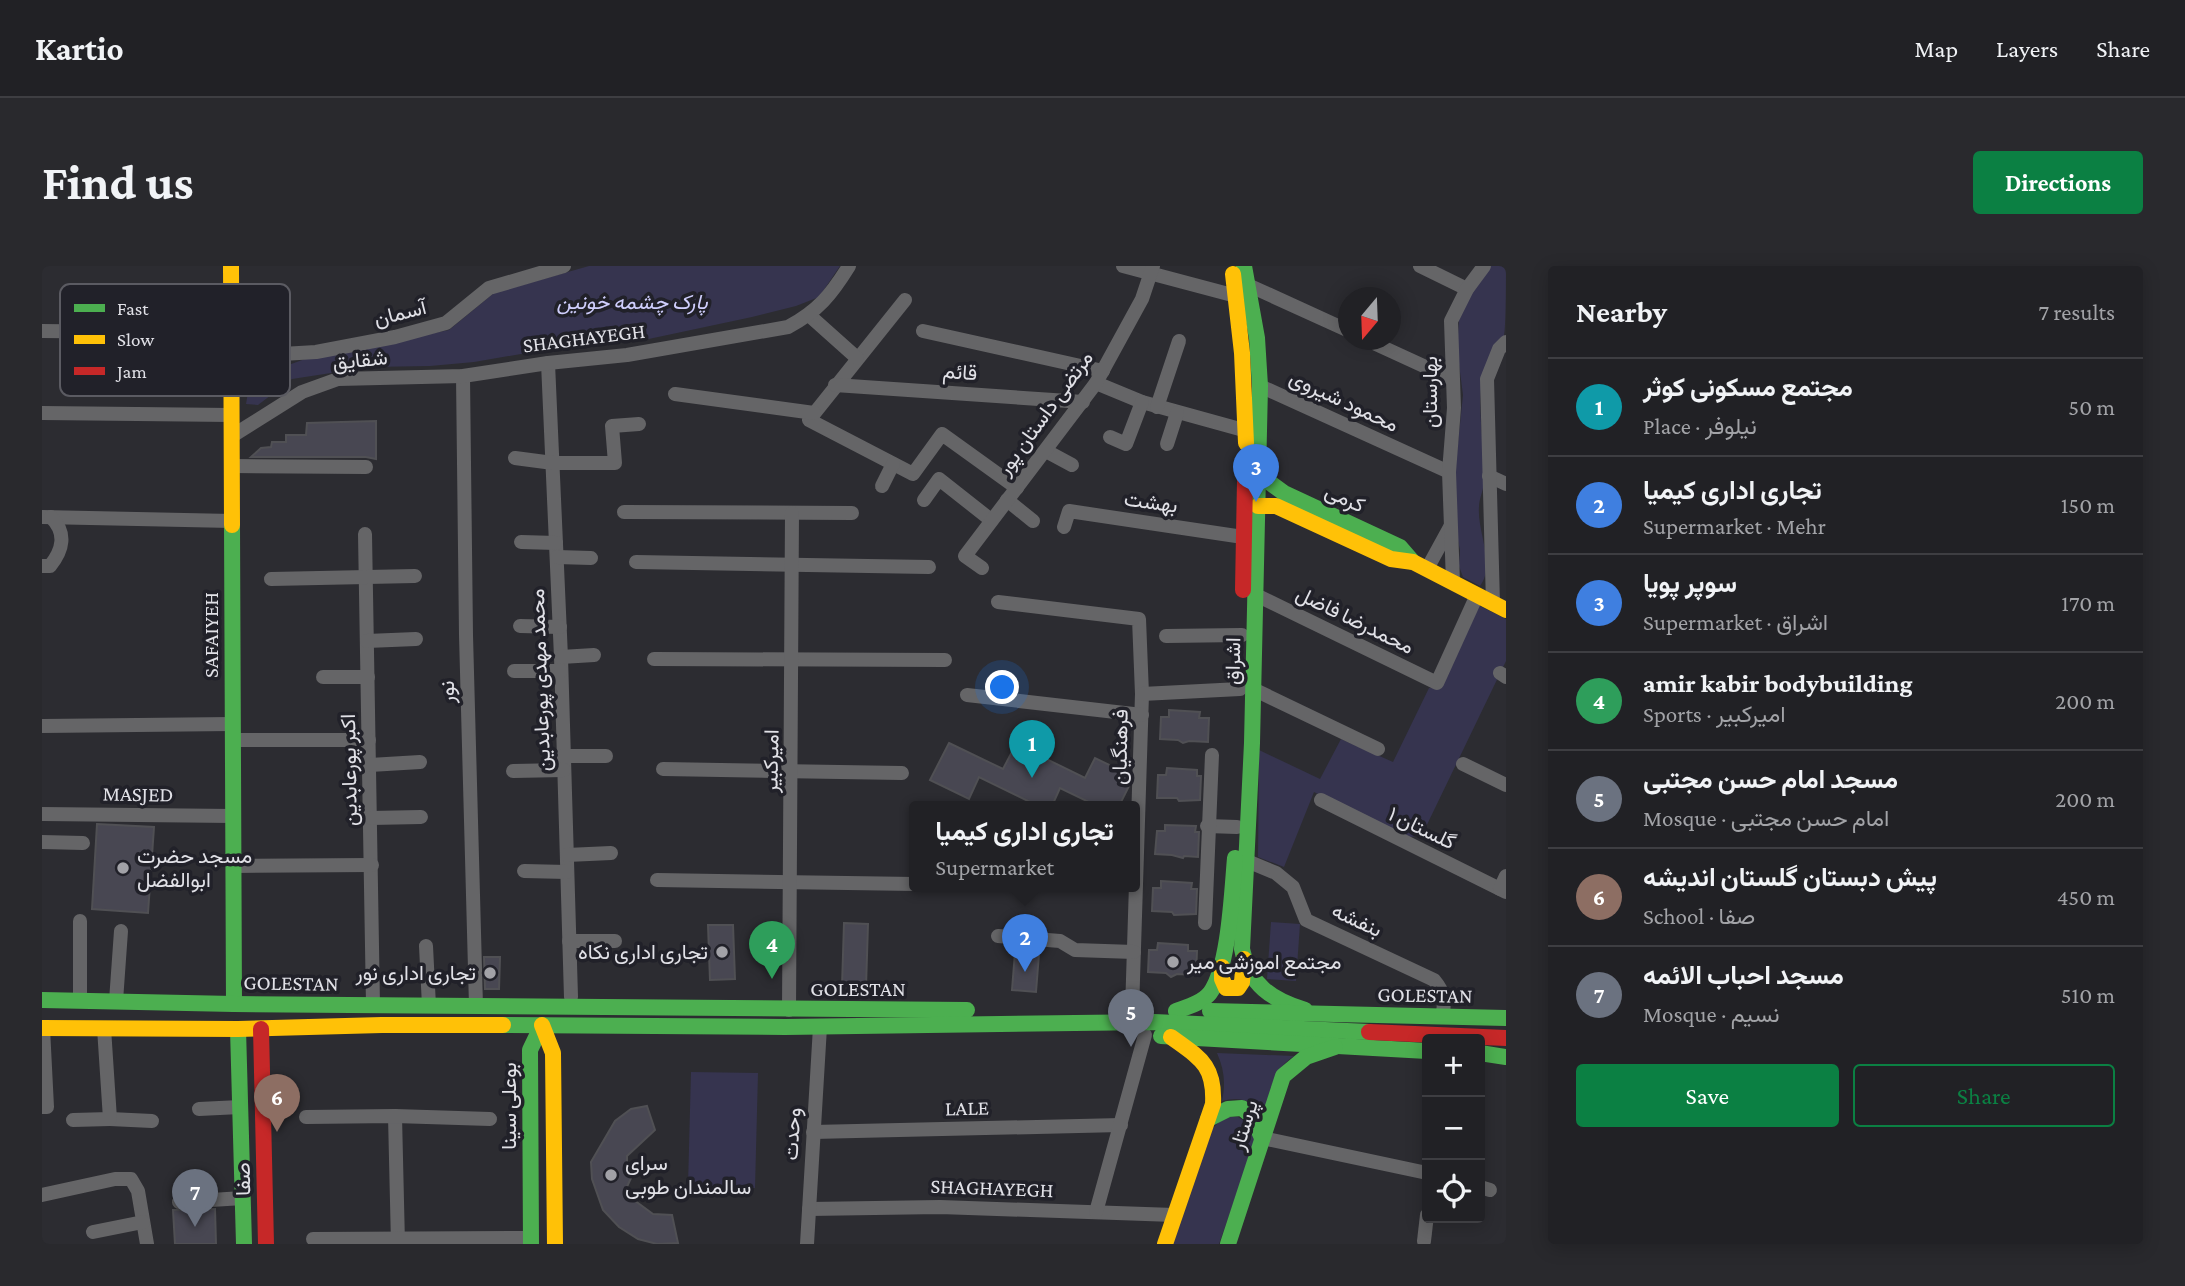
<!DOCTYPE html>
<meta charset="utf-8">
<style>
body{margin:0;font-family:"Crimson Pro",Vazirmatn,serif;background:#29292d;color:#f1f3f6}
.controls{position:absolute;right:21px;bottom:21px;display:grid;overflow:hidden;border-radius:7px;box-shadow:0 4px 18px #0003}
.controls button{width:63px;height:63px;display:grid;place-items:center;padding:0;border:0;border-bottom:2px solid #3e3e42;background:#212125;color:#f1f3f6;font:35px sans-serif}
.compass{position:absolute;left:1296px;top:21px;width:63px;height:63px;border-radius:50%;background:#212125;box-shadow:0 4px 18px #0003;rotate:199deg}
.you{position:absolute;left:961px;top:422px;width:24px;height:24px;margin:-18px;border:5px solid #fff;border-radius:50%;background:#1a73e8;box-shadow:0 0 0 10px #1a73e833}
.badge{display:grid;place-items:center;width:46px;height:46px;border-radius:50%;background:#0b8043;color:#fff;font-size:23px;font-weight:700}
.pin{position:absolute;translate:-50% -58px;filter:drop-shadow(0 2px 4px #0008)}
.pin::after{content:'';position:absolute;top:37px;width:24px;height:21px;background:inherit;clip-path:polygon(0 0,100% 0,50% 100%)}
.popup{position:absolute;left:867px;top:535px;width:231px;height:91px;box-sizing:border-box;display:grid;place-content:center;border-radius:7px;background:#212125;filter:drop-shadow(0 2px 5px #0005);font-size:23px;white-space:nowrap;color:#a2a3a7}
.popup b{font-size:26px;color:#f1f3f6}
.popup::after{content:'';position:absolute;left:50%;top:100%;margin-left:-14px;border:14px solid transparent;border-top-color:#212125}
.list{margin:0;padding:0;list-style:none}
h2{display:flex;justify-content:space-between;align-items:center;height:91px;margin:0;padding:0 28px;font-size:30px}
h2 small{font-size:23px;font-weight:400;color:#a2a3a7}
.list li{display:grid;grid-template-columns:46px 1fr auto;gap:21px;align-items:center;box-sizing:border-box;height:98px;padding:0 28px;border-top:2px solid #3e3e42}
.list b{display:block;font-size:26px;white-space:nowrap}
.list p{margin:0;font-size:23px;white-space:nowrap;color:#a2a3a7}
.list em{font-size:23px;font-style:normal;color:#a2a3a7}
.actions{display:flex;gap:14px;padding:21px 28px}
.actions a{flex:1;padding:16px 0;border:2px solid #0b8043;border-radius:7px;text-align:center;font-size:24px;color:#0b8043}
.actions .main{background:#0b8043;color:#fff}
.icon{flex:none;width:38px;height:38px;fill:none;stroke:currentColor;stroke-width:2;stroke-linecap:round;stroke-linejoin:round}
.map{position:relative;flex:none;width:1464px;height:978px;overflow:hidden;border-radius:7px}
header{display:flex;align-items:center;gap:42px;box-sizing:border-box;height:98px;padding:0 35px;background:#212125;border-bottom:2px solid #3e3e42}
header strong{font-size:33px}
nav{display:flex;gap:38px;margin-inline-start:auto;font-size:24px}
.intro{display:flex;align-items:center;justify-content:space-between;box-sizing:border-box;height:168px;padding:0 42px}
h1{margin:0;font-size:49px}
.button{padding:18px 32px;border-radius:7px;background:#0b8043;color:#fff;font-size:24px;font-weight:700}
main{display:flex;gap:42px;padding:0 42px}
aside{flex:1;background:#212125;border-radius:7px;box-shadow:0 4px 18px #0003}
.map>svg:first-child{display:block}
</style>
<header>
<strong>Kartio</strong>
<nav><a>Map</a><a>Layers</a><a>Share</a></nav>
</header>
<div class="intro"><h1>Find us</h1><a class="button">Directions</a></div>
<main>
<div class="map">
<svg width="1464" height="978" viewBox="0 0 1464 978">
<rect width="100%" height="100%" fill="#2c2c31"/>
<g fill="#36344f">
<polygon points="547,0 798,0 777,31 754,40 710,51 602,74 508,83 432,96 388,100 328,101 250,113 216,139 204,138 206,126 230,105 263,93 407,64 452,27"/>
<path d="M1449,0H1464C1464,13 1464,61 1462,70C1456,80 1446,89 1443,102C1432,138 1444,178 1442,215C1442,224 1437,232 1437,241C1435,266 1454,299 1438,320L1421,311L1417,300L1418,284L1414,265V197L1421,129L1415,83L1417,53L1433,21Z"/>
<polygon points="1436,339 1464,353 1464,395 1380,569 1363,572 1272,526 1242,601 1216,591 1217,484 1278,513 1299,473 1351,496 1387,422 1396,421"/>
<polygon points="1229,656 1258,658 1254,715 1225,713"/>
<path d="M1175,787L1252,790C1230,804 1228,827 1221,851C1212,834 1198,830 1180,835C1184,817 1182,803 1175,787Z"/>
<polygon points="649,806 716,807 713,922 646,920"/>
<polygon points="1187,851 1196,851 1206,857 1213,876 1177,978 1129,978 1169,864 1180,853"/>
</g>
<g fill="#484752" stroke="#505054" stroke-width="2">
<polygon points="334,155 334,193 324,191 209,191 219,182 229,181 230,176 244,176 244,169 264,169 265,157"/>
<polygon points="1127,444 1158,446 1157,452 1167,452 1166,476 1147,475 1141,477 1136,474 1118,473 1119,451 1127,451"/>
<polygon points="907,477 961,503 974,478 1043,512 1053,492 1088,509 1088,518 1077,540 1055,540 1018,522 1010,540 996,540 937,511 927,533 888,514"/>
<polygon points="1125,502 1155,504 1155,510 1159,510 1158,534 1137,535 1135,532 1115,532 1116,509 1124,509"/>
<polygon points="55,558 112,561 106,647 50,643"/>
<polygon points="1123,559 1154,560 1153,566 1157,566 1156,591 1142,590 1141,592 1130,589 1113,588 1115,565 1123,565"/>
<polygon points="1119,615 1150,617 1149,623 1155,623 1154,648 1132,649 1130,646 1110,645 1111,622 1119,622"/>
<polygon points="802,657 826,658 824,721 800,720"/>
<polygon points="666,659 691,659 693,713 668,714"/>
<polygon points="1116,677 1146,679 1146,685 1155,685 1154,709 1135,708 1129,711 1124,707 1106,706 1107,684 1115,684"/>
<polygon points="973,686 997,688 994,726 970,724"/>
<polygon points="442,691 458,691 457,723 443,723"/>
<polygon points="605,840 613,864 585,890 585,899 589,906 589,912 584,923 592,934 611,948 630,949 636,977 615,978 596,973 577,961 561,944 550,913 549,896 573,855 589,843"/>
<polygon points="173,943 174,978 133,978 131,944"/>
</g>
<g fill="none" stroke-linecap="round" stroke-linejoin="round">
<g stroke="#656567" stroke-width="14">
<polyline points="1081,0 1194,30"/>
<polyline points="1378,0 1425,23"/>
<polyline points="1206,19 1307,65"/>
<polyline points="863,34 767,154 871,208 900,168 975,222"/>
<polyline points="768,50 815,92"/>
<polyline points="0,65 189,67"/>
<polyline points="881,65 1061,105"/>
<polyline points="1325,74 1410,113"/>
<polyline points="189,94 223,89 274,86 353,71 404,57 447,22 522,0"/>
<polyline points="506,97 519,391 529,731"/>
<polyline points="421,110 424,369 434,740"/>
<polyline points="1054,117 1100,136 1205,165"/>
<polyline points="793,119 1041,136"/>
<polyline points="1218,120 1407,206"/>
<polyline points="633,128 772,147"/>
<polyline points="1115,141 1137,75"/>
<polyline points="0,147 189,149"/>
<path d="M190,170L260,126L296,113L421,110L506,97L585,89L746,61C776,45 789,29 807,0"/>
<polyline points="1068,171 1084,178 1100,136"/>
<polyline points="1125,178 1135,147"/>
<polyline points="1004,185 1030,199"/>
<polyline points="473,192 511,197 573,197 570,160 597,158"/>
<polyline points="190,200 324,201"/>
<polyline points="1447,210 1464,218"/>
<polyline points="840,220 851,198"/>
<polyline points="882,234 897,213 949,254"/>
<polyline points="965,234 991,255"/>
<polyline points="582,246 810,247"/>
<polyline points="0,251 190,255"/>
<polyline points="1022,261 1027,245 1201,271"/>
<polyline points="323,268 331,739"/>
<polyline points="479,276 514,277"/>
<polyline points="515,291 549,292"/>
<polyline points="594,296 887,301"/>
<path d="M0,300H8C21,284 25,267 9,251"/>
<polyline points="940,302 923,290 1054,117 1100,33 1111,0"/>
<polyline points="1385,303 1408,261"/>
<polyline points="229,313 373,310"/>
<polyline points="1411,316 1407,206 1412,142 1409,55 1425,23 1442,0"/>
<polyline points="1214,329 1395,417 1435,329"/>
<polyline points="956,336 1097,353 1100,428 1090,745"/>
<polyline points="1451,338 1445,113 1457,83 1464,76"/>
<polyline points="478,360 518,361"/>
<polyline points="1124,370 1200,369"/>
<polyline points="325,375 374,373"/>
<polyline points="519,391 552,389"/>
<polyline points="612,393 903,394"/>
<polyline points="472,405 519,405"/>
<polyline points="1458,407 1464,411"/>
<polyline points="281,411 326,411"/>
<polyline points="1211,423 1336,483"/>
<polyline points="1100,428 1198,423"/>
<polyline points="925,429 1100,449"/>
<polyline points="0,460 190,458"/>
<polyline points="191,474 327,474"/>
<polyline points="522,490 564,490"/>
<polyline points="1421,498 1464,519"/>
<polyline points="328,499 378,496"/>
<polyline points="621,503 860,507"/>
<polyline points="471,505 522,504"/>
<polyline points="1279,534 1464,626"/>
<polyline points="0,548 191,550"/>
<polyline points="329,552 379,551"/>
<polyline points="1165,560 1195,561"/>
<polyline points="0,576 41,577"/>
<polyline points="525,589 569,587"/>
<path d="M1205,595L1234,607L1251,621L1264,654L1392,714C1402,726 1404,735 1400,750"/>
<polyline points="192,600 330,599"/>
<polyline points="482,605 525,606"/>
<polyline points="615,614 873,618"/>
<polyline points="1458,623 1464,610"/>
<polyline points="38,655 38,735"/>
<polyline points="1163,657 1170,489"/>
<polyline points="956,670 1018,675 1033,684 1092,686"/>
<polyline points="527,675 573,675"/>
<polyline points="384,680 387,740"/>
<polyline points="74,735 79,665"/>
<polyline points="747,744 750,247"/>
<polyline points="0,841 5,841 1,762"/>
<polyline points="157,843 198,841"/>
<polyline points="353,850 356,978"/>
<polyline points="264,851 353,850 448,853"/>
<polyline points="68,853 110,855"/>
<polyline points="31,854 68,853 62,762"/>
<polyline points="771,866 1079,859"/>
<polyline points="1220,872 1385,907"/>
<polyline points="1438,921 1448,924"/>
<polyline points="0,929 73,913 89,913 96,925 105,978"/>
<polyline points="137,936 201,932"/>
<polyline points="767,943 898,941 1132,949"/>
<polyline points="1054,946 1103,769"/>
<polyline points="51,966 101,956"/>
<polyline points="271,973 489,972"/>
<polyline points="1382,975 1385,949"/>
<polyline points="765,978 778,761"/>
</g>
<g stroke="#4caf50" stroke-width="16">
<path d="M1202,0L1215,72L1218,120L1210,477L1200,683C1207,719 1230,734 1263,744"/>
<polyline points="1216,208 1242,227 1358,281 1371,296"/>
<polyline points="190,259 192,738"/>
<polyline points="0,734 192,738 925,744"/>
<path d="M1134,745C1145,741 1160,737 1168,727C1187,702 1190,625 1193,592"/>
<polyline points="1168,745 1464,752"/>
<polyline points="461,759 743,761 1112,756 1327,766"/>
<polyline points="196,763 202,978"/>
<polyline points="1119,770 1385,785"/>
<polyline points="1438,787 1464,791"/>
<polyline points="1166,853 1186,843 1200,842 1211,851 1220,872"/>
<polyline points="489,978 488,784 500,759"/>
<polyline points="1186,978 1241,810 1264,791 1293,781"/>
</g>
<g stroke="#ffc107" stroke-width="16">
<polyline points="189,0 190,259"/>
<polyline points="1191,8 1200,87 1204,177"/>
<polyline points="1216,240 1234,240 1349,293 1371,296 1464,344"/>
<polyline points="1180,701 1180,713 1184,722 1196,722 1200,716 1202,693"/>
<polyline points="500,759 511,787 513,978"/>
<polyline points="0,762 196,763 340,759 461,759"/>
<path d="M1123,978L1171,838C1173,799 1158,792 1129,771"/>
</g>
<g stroke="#c62828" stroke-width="16">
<polyline points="1201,324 1203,214"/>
<polyline points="219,763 224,978"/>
<polyline points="1327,766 1464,772"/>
</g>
</g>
<g fill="#a2a2a7" stroke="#212129" stroke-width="2.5">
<circle cx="81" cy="602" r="7"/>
<circle cx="680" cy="686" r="7"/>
<circle cx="1131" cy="696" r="7"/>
<circle cx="448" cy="707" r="7"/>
<circle cx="569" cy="909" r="7"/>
</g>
<g text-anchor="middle" stroke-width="7" stroke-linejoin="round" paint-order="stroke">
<g font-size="21" font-style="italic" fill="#cfcefc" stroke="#212129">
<text x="590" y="43">پارک چشمه خونین</text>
</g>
<g font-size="21" fill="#e1e1e7" stroke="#212129">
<text transform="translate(358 47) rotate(-14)" y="7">آسمان</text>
<text transform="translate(542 72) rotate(-7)" y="7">SHAGHAYEGH</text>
<text transform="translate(318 94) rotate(-6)" y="7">شقایق</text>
<text transform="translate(918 106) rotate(4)" y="7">قائم</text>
<text transform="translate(1388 126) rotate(-90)" y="7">بهارستان</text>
<text transform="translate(1302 135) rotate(25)" y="7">محمود شیروی</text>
<text transform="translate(1003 147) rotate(-54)" y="7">مرتضی داستان پور</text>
<text transform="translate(1303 232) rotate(25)" y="7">کرمی</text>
<text transform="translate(1109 236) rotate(8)" y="7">بهشت</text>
<text transform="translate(1313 354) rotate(26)" y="7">محمدرضا فاضل</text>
<text transform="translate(169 369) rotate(-90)" y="7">SAFAIYEH</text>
<text transform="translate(1191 395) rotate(-89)" y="7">اشراق</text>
<text transform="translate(498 414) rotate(-92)" y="7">محمد مهدی پورعابدین</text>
<text transform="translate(405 426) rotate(-91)" y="7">نور</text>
<text transform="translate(1078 481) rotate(-89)" y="7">فرهنگیان</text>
<text transform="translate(729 495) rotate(-89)" y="7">امیرکبیر</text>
<text transform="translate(307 504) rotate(-91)" y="7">اکبر پورعابدین</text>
<text transform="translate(96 528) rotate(1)" y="7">MASJED</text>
<text transform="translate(1380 562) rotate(26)" y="7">گلستان ۱</text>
<text transform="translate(1315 654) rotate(25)" y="7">بنفشه</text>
<text transform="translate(249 717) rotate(1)" y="7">GOLESTAN</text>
<text x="816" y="730">GOLESTAN</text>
<text transform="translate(1383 729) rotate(1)" y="7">GOLESTAN</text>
<text transform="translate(467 840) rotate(-90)" y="7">بوعلی سینا</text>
<text transform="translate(925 842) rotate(-1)" y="7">LALE</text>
<text transform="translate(1202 859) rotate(-73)" y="7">پرستار</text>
<text transform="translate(750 868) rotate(-87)" y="7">وحدت</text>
<text transform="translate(201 913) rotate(-91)" y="7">صفا</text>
<text transform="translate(950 922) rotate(2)" y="7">SHAGHAYEGH</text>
</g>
<g font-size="21" fill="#e1e1e7" stroke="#212129" text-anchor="start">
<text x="95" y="597">مسجد حضرت<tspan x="95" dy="24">ابوالفضل</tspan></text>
<text x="666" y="693" text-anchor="end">تجاری اداری نکاه</text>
<text x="1145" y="703">مجتمع اموزشی میر</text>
<text x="434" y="714" text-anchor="end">تجاری اداری نور</text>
<text x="583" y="904">سرای<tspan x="583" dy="24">سالمندان طوبی</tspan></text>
</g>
</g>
<rect x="18" y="18" width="230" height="112" rx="10" fill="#212129" stroke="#5b5b62" stroke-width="2"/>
<rect x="32" y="38" width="31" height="8" fill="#4caf50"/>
<rect x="32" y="69" width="31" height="9" fill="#ffc107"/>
<rect x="32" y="101" width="31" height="8" fill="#c62828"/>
<g font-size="19" fill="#e1e1e7">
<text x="75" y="49">Fast</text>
<text x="75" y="80">Slow</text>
<text x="75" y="112">Jam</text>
</g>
</svg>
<div class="controls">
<button>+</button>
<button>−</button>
<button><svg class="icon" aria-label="locate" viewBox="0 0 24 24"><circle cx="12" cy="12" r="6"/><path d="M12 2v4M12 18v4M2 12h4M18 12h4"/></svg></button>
</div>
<svg class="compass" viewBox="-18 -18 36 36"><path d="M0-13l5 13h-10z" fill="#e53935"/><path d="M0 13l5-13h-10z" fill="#a2a3a7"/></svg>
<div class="you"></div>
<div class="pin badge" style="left:990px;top:512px;background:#0f9aa8">1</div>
<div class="pin badge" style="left:983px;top:706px;background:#3f7fe0">2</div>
<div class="popup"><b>تجاری اداری کیمیا</b>Supermarket</div>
<div class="pin badge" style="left:1214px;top:236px;background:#3f7fe0">3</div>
<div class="pin badge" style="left:730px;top:713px;background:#2e9e5b">4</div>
<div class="pin badge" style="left:1089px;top:781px;background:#6b7280">5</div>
<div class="pin badge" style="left:235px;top:866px;background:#8d6e63">6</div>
<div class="pin badge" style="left:153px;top:961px;background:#6b7280">7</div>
</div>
<aside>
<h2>Nearby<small>7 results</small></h2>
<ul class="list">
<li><span class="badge" style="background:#0f9aa8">1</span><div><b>مجتمع مسکونی کوثر</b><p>Place · نیلوفر</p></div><em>50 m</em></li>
<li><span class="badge" style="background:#3f7fe0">2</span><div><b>تجاری اداری کیمیا</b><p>Supermarket · Mehr</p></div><em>150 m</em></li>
<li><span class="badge" style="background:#3f7fe0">3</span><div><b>سوپر پویا</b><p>Supermarket · اشراق</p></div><em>170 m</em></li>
<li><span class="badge" style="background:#2e9e5b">4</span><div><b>amir kabir bodybuilding</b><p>Sports · امیرکبیر</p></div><em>200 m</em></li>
<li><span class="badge" style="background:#6b7280">5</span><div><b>مسجد امام حسن مجتبی</b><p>Mosque · امام حسن مجتبی</p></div><em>200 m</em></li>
<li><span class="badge" style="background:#8d6e63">6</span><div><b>پیش دبستان گلستان اندیشه</b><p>School · صفا</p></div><em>450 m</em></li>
<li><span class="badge" style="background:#6b7280">7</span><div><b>مسجد احباب الائمه</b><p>Mosque · نسیم</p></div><em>510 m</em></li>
</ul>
<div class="actions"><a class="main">Save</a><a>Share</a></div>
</aside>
</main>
